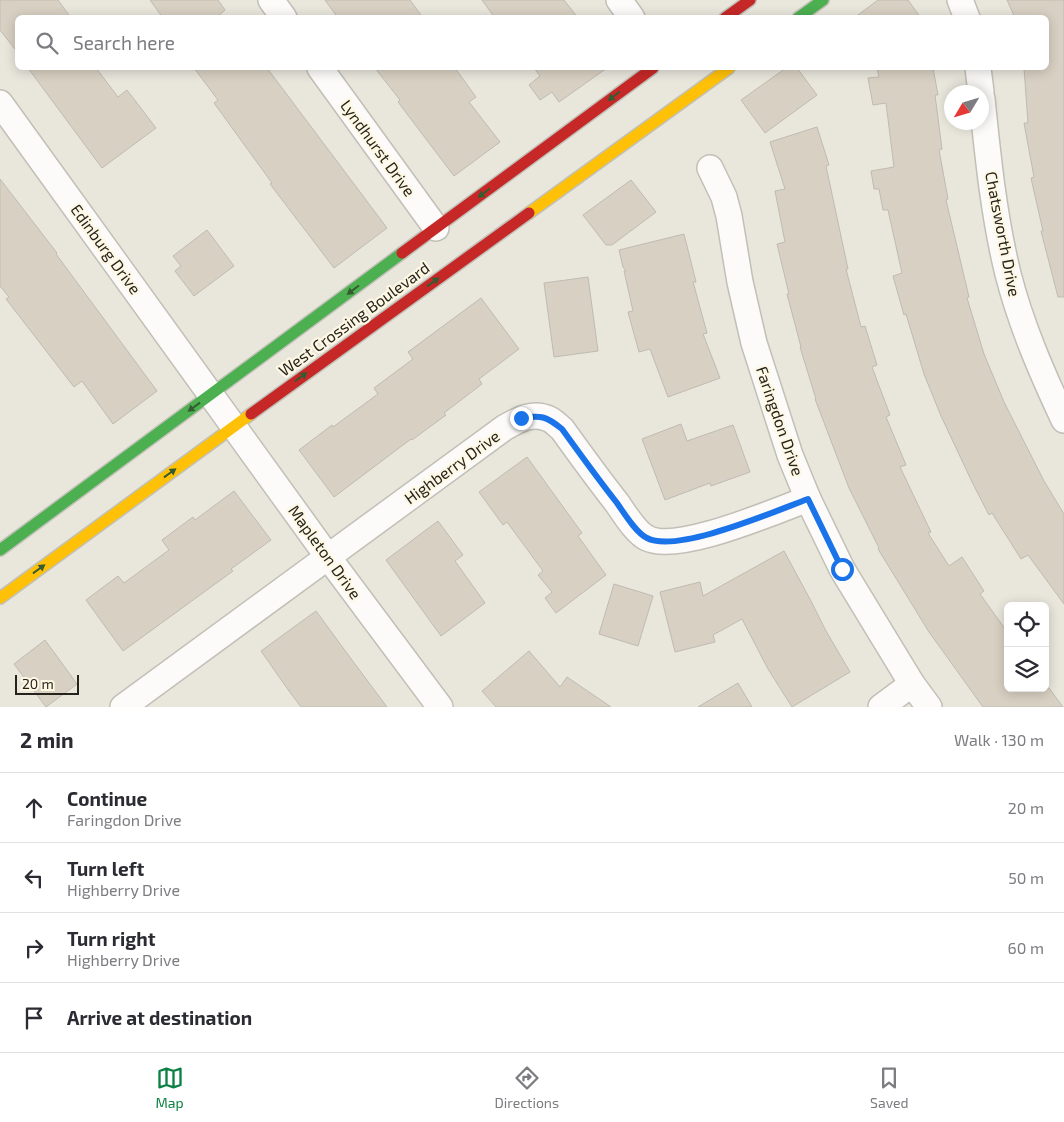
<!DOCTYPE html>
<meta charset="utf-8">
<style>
body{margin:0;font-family:"Exo 2",sans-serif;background:#f2f2f3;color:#2b2b33}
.controls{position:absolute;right:15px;bottom:15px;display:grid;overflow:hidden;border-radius:8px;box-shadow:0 2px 12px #0003}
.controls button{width:45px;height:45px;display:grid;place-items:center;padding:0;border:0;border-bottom:1px solid #e1e1e2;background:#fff;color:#2b2b33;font:25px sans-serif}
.compass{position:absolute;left:944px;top:85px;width:45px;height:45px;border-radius:50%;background:#fff;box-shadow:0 2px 12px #0003;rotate:232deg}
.scale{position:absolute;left:15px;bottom:12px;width:64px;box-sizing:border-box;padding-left:5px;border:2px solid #25231c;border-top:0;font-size:14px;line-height:18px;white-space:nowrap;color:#25231c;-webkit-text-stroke:4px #fdf7e3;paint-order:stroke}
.stop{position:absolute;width:15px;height:15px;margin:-11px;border:4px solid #1a73e8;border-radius:50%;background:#fff}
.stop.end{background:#1a73e8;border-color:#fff;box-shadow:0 1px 5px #0008}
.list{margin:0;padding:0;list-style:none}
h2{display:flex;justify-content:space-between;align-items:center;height:65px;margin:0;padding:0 20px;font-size:21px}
h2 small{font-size:16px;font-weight:400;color:#7c7c81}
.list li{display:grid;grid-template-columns:32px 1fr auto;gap:15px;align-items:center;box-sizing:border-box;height:70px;padding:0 20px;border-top:1px solid #e1e1e2}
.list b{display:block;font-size:19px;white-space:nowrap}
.list p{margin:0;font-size:16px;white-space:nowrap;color:#7c7c81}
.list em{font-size:16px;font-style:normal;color:#7c7c81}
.icon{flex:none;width:28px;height:28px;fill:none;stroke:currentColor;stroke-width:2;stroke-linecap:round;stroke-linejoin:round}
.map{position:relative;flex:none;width:1064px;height:707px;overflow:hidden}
.search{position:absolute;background:#fff;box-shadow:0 2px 12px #0003;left:15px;right:15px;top:15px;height:55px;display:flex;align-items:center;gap:12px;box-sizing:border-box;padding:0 18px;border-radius:8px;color:#7c7c81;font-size:19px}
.sheet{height:345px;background:#fff}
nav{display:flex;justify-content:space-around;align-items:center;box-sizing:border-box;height:70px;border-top:1px solid #e1e1e2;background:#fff;font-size:14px;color:#7c7c81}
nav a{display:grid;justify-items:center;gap:2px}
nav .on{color:#0b8043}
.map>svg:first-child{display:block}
</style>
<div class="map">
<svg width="1064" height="707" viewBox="0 0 1064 707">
<rect width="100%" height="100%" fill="#e9e6dc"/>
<g fill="#d8d0c2" stroke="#bfbbb3">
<polygon points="0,0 58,0 71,18 18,18 18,53 0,30"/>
<polygon points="150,0 218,0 225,10 216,18 163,18"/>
<polygon points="325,0 410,0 423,18 338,18"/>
<polygon points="482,0 564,0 578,18 495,18"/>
<polygon points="878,0 908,0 921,18 854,18"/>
<polygon points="1007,0 1064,0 1064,297 1058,297 1041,231 1043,231 1031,178 1034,177 1024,123 1028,123 1024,68 1046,68 1046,18 1015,18"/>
<polygon points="28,68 96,68 118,97 127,90 156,128 102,168"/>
<polygon points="194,68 267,68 387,228 334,268 270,184 272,183 214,103 218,100"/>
<polygon points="375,68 455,68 476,97 469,102 500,142 454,176 398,102 400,100"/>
<polygon points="534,68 607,68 559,102 552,92 540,100 529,85 540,76"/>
<polygon points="786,68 797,68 817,95 765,133 741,100"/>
<polygon points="877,68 933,68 938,95 935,95 942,149 939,150 948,199 946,200 969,297 967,298 984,354 1004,402 1044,481 1064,514 1064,604 1028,555 1021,559 992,513 989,515 973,484 941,416 924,374 906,314 904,315 893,276 902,273 888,210 883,210 879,189 874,189 871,171 894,167 886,103 873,105 868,78 879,77"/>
<polygon points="817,127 829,165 826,166 848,269 846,269 861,327 865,326 877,365 872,367 890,415 886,417 906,465 900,467 931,532 928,533 949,566 962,557 984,591 980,594 1008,633 1008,688 1049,688 1063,707 983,707 929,632 878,549 879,548 849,488 815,399 816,399 800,347 801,347 787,294 789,294 777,244 785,242 775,191 785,189 770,142"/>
<polygon points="0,179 57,253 56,254 157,391 113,424 82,381 74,387 6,299 9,297 0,286"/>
<polygon points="631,180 656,212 612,245 606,245 583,215"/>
<polygon points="207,230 234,266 194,296 175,271 181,266 173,256"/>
<polygon points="684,234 696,282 693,282 707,333 703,334 720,378 668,397 650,349 639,352 628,312 633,311 624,271 626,271 623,267 619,250"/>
<polygon points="588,277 598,351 554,357 544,283"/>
<polygon points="481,298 519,349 479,379 482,384 444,413 446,415 412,440 411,439 334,497 299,450 332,425 333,427 378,394 374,388 413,359 408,352"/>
<polygon points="681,424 687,441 733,425 750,472 711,486 710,483 665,500 642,439"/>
<polygon points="527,457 582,533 578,536 606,575 556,613 545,598 552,592 538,575 543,571 507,522 503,525 479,492"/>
<polygon points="234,491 271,540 231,569 233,571 123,651 86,600 118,576 124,583 169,550 162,540 193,517 195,520"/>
<polygon points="438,521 463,555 455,561 485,603 441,636 386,560"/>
<polygon points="784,551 811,601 826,631 850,672 792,707 768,669 742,619 713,635 715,642 675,652 660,592 700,582 703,596"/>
<polygon points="614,584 653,596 638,646 599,634"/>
<polygon points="316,611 349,656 387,707 301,707 289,691 261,651"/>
<polygon points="45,640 77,684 46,707 14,664"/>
<polygon points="529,651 560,687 567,677 611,707 496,707 482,691"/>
<polygon points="738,683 752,707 698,707"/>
</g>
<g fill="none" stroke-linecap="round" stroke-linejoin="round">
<g stroke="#c1c0b7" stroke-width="28">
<g id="street">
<polyline points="271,0 284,18"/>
<polyline points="619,0 632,18"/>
<polyline points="960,0 967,18"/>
<polyline points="320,68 436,228"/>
<polyline points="978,68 981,92"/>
<path d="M982,99C988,158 994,217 1008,274C1021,325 1042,373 1064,420"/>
<polyline points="0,103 328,557 440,707"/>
<polyline points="710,168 724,197 729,216 740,282 754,343 790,455 808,499 842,569 912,684 929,707"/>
<path d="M123,707L504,428C518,420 533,411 549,419C554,421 558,426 562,429C580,454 598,479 617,503C624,513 636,533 647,538C677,554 775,511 808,499"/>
<polyline points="881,707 912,684"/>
</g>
</g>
<g stroke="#c1c0b7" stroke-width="14">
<g id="fast">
<polyline points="798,18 823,0"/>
<polyline points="0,550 402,253"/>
</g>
</g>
<g stroke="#c1c0b7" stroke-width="14">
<g id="slow">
<polyline points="529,213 729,68"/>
<polyline points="0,598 251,414"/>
</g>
</g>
<g stroke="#c1c0b7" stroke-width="14">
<g id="jam">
<polyline points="725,18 750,0"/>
<polyline points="402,253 653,68"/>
<polyline points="251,414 529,213"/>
</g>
</g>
<use href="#street" stroke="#fcfbfa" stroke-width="25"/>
<use href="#fast" stroke="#4caf50" stroke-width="11"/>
<use href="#slow" stroke="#ffc107" stroke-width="11"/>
<use href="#jam" stroke="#c62828" stroke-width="11"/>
</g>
<defs><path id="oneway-solid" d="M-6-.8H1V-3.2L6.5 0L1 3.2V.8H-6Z" transform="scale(1.25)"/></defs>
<g fill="#355b31">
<use href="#oneway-solid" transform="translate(614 96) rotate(143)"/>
<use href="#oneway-solid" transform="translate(484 193) rotate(143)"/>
<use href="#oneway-solid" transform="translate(433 282) rotate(-36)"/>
<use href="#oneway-solid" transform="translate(353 290) rotate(143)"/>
<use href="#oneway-solid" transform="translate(301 377) rotate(-36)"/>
<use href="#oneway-solid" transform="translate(194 407) rotate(144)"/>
<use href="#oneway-solid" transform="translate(170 473) rotate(-36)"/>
<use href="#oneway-solid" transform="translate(39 569) rotate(-36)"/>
</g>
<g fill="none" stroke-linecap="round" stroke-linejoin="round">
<path stroke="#1a73e8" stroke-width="6" d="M521,418C541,415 546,416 562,429C580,454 598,479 617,503C624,513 636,533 647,538C677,554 775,511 808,499L842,569"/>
</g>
<g text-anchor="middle" stroke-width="4.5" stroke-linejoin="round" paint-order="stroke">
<g font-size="16" fill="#25231c" stroke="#fdf7e3">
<text transform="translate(378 148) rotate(54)" y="6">Lyndhurst Drive</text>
<text transform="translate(1003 234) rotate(79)" y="6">Chatsworth Drive</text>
<text transform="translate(106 249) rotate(54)" y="6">Edinburg Drive</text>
<text transform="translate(354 319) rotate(-36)" y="6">West Crossing Boulevard</text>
<text transform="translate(780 421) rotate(71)" y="6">Faringdon Drive</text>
<text transform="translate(452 467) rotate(-36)" y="6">Highberry Drive</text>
<text transform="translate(325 552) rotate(54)" y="6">Mapleton Drive</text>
</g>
</g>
</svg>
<div class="controls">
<button><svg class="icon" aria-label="locate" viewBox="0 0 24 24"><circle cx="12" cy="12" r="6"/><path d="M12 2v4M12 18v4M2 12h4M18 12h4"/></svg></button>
<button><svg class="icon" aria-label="layers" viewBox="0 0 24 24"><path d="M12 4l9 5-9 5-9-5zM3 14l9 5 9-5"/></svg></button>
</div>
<svg class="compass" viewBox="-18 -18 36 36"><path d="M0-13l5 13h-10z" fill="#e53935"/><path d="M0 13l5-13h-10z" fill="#7c7c81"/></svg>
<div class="scale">20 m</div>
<div class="stop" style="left:842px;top:569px"></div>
<div class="stop end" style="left:521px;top:418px"></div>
<div class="search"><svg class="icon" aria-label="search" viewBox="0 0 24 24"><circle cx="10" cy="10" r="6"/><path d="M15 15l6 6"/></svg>Search here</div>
</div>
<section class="sheet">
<h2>2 min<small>Walk · 130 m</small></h2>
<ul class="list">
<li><svg class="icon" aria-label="ahead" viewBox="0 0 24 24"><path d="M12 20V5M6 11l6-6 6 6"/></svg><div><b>Continue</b><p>Faringdon Drive</p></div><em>20 m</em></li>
<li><svg class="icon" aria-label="left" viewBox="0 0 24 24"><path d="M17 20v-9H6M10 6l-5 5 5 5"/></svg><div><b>Turn left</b><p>Highberry Drive</p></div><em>50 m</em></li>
<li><svg class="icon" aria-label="right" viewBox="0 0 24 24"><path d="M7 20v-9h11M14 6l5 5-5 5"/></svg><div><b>Turn right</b><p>Highberry Drive</p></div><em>60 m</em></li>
<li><svg class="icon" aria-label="arrive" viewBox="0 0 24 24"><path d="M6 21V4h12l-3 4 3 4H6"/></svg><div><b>Arrive at destination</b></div></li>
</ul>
</section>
<nav>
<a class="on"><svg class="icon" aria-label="map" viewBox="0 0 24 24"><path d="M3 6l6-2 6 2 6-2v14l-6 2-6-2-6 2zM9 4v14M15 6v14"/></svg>Map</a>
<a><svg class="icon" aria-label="directions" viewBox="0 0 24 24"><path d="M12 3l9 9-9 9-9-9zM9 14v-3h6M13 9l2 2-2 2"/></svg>Directions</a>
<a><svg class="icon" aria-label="saved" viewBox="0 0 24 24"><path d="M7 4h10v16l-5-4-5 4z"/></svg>Saved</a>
</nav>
